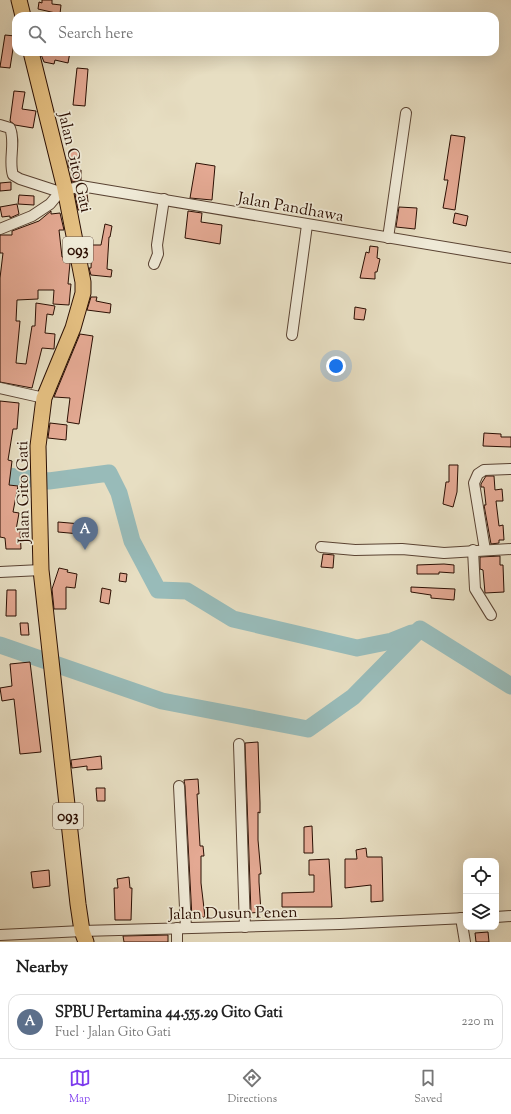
<!DOCTYPE html>
<meta charset="utf-8">
<style>
body{margin:0;font-family:"Sorts Mill Goudy",serif;background:#f2f2f2;color:#222}
.controls{position:absolute;right:12px;bottom:12px;display:grid;overflow:hidden;border-radius:8px;box-shadow:0 4px 16px #0002}
.controls button{width:36px;height:36px;display:grid;place-items:center;padding:0;border:0;border-bottom:1px solid #e0e0e0;background:#fff;color:#222;font:20px sans-serif}
.you{position:absolute;left:336px;top:366px;width:14px;height:14px;margin:-10px;border:3px solid #fff;border-radius:50%;background:#1a73e8;box-shadow:0 0 0 6px #1a73e833}
.badge{display:grid;place-items:center;width:26px;height:26px;border-radius:50%;background:#7c3aed;color:#fff;font-size:13px;font-weight:700}
.pin{position:absolute;translate:-50% -33px;filter:drop-shadow(0 1px 2px #0008)}
.pin::after{content:'';position:absolute;top:21px;width:14px;height:12px;background:inherit;clip-path:polygon(0 0,100% 0,50% 100%)}
.list{margin:0;padding:0;list-style:none}
h2{display:flex;justify-content:space-between;align-items:center;height:52px;margin:0;padding:0 16px;font-size:17px}
h2 small{font-size:13px;font-weight:400;color:#767676}
.list li{display:grid;grid-template-columns:26px 1fr auto;gap:12px;align-items:center;box-sizing:border-box;height:56px;margin:0 8px 8px;padding:0 8px;border:1px solid #e0e0e0;border-radius:12px}
.list b{display:block;font-size:15px;white-space:nowrap}
.list p{margin:0;font-size:13px;white-space:nowrap;color:#767676}
.list em{font-size:13px;font-style:normal;color:#767676}
.icon{flex:none;width:22px;height:22px;fill:none;stroke:currentColor;stroke-width:2;stroke-linecap:round;stroke-linejoin:round}
.map{position:relative;flex:none;width:511px;height:942px;overflow:hidden}
.search{position:absolute;background:#fff;box-shadow:0 4px 16px #0002;left:12px;right:12px;top:12px;height:44px;display:flex;align-items:center;gap:10px;box-sizing:border-box;padding:0 14px;border-radius:12px;color:#767676;font-size:15px}
.sheet{height:116px;background:#fff}
nav{display:flex;justify-content:space-around;align-items:center;box-sizing:border-box;height:56px;border-top:1px solid #e0e0e0;background:#fff;font-size:11px;color:#767676}
nav a{display:grid;justify-items:center;gap:2px}
nav .on{color:#7c3aed}
.map>svg:first-child{display:block}
</style>
<div class="map">
<svg width="511" height="942" viewBox="0 0 511 942">
<rect width="100%" height="100%" fill="#e7dec2"/>
<filter id="stains"><feTurbulence type="fractalNoise" baseFrequency=".005" numOctaves="4"/><feColorMatrix values="0 0 0 0 .2 0 0 0 0 .09 0 0 0 0 .02 0 0 0 .5 -.17"/></filter>
<radialGradient id="worn" r=".72"><stop offset=".6" stop-color="#630" stop-opacity="0"/><stop offset="1" stop-color="#630" stop-opacity=".3"/></radialGradient>
<g fill="none" stroke-linecap="round" stroke-linejoin="round">
<g stroke="#98bbb9" stroke-width="17">
<polyline points="0,475 49,481 109,473 119,493 132,541 158,590 187,591 233,619 357,648 392,641 412,633"/>
<polyline points="0,645 162,701 308,729 353,697 420,629 511,686"/>
</g>
</g>
<g fill="#e4a993" stroke="#2b0f03">
<polygon points="42,0 52,0 52,4 61,5 60,14 38,9 39,2 42,3"/>
<polygon points="5,35 15,36 10,68 0,67"/>
<polygon points="40,52 70,52 68,63 55,60 54,64 44,62"/>
<polygon points="77,68 88,69 85,106 73,105"/>
<polygon points="14,91 25,92 22,109 36,111 33,128 15,125 10,121"/>
<polygon points="451,135 465,137 455,210 443,208 448,180 444,180"/>
<polygon points="69,150 79,150 78,171 81,170 81,180 72,182 71,168 69,168 68,164"/>
<polygon points="196,163 215,166 212,200 190,198"/>
<polygon points="11,182 11,190 0,191 0,183"/>
<polygon points="81,193 87,194 89,209 78,210 75,194"/>
<polygon points="19,195 34,196 34,205 18,204"/>
<polygon points="17,204 19,214 10,218 10,216 2,217 0,207"/>
<polygon points="399,207 417,208 415,229 396,227"/>
<polygon points="51,211 51,214 60,213 64,230 59,230 62,257 69,257 70,263 68,284 71,284 69,305 53,304 54,290 38,290 38,299 17,300 16,321 20,321 16,363 26,364 32,326 35,326 36,303 55,306 53,315 47,314 45,333 55,334 54,349 42,348 32,388 0,382 0,278 3,253 0,253 0,235 12,235 12,231 39,221"/>
<polygon points="188,211 202,213 201,222 222,225 220,244 185,238"/>
<polygon points="455,213 468,216 466,226 453,223"/>
<polygon points="105,224 112,226 110,237 109,237 107,269 112,270 111,277 91,275 89,268 91,268 92,245 101,245"/>
<polygon points="370,246 378,247 377,258 380,259 377,272 375,272 375,279 360,278 366,252 369,253"/>
<polygon points="91,297 97,297 96,301 111,304 110,313 87,310"/>
<polygon points="355,307 366,309 364,320 354,319"/>
<polygon points="80,334 93,336 79,424 67,422 70,398 54,397"/>
<polygon points="0,401 19,403 17,429 13,429 8,460 12,461 9,485 18,486 13,512 19,513 16,530 20,530 21,549 6,549 5,538 0,537"/>
<polygon points="50,423 67,425 66,440 48,438"/>
<polygon points="484,433 501,434 501,437 511,437 511,447 483,446"/>
<polygon points="449,465 458,465 457,492 453,507 443,504 446,482 449,482"/>
<polygon points="486,476 494,476 495,490 502,489 503,501 496,501 499,526 503,525 504,540 499,540 499,543 491,544 484,505 486,505 484,487 481,487 481,484"/>
<polygon points="58,522 81,524 80,534 58,532"/>
<polygon points="323,554 334,555 333,568 321,567"/>
<polygon points="500,556 500,565 503,565 504,592 485,593 483,570 480,569 480,557"/>
<polygon points="444,564 454,565 454,573 439,572 439,574 417,574 417,565"/>
<polygon points="59,568 68,570 67,572 77,574 75,588 66,587 66,609 54,609 52,589"/>
<polygon points="120,573 127,574 126,582 119,581"/>
<polygon points="411,587 455,589 454,600 431,598 431,595 411,592"/>
<polygon points="102,588 111,590 109,604 100,602"/>
<polygon points="7,590 16,590 16,616 6,616"/>
<polygon points="20,623 28,623 29,635 21,635"/>
<polygon points="30,662 41,752 20,754 14,699 2,701 0,688 12,686 10,664"/>
<polygon points="258,742 260,803 260,813 258,812 258,840 261,874 259,874 259,882 261,912 251,913 245,743"/>
<polygon points="101,756 102,769 87,770 87,766 72,768 71,760"/>
<polygon points="198,779 199,794 197,794 200,846 203,846 204,856 201,856 201,883 205,917 192,918 185,786 184,780"/>
<polygon points="96,788 105,788 105,801 97,801"/>
<polygon points="312,826 313,853 304,853 304,827"/>
<polygon points="366,848 367,857 382,857 383,901 371,902 371,885 345,888 345,859 357,859 356,850"/>
<polygon points="329,859 332,907 282,907 282,893 314,892 314,875 309,875 309,860"/>
<polygon points="49,870 50,886 33,888 31,872"/>
<polygon points="129,877 130,888 132,888 131,920 115,920 114,888 118,888 117,879"/>
<polygon points="488,932 489,942 476,942 475,933"/>
<polygon points="168,935 168,942 124,942 123,936"/>
</g>
<g fill="none" stroke-linecap="round" stroke-linejoin="round">
<g stroke="#5a4333" stroke-width="12">
<g id="street">
<path d="M0,125L10,128C16,143 8,160 13,175L20,179L60,192"/>
<polyline points="0,229 32,216 50,204 60,192 81,186 511,258"/>
<polyline points="388,238 406,113"/>
<polyline points="154,264 158,254 157,245 164,199"/>
<polyline points="292,335 307,225"/>
<polyline points="0,388 44,398"/>
<polyline points="321,547 355,550 402,549 444,553 511,549"/>
<polyline points="473,550 475,589 491,615"/>
<polyline points="485,550 474,483 478,474 484,470 511,469"/>
<polyline points="0,572 41,570"/>
<polyline points="239,744 245,927"/>
<polyline points="179,786 186,928"/>
<polyline points="496,917 511,916"/>
<polyline points="461,918 465,942"/>
<polyline points="177,928 177,942"/>
<polyline points="0,935 82,931 340,924 466,918"/>
</g>
</g>
<g stroke="#2b0f03" stroke-width="17">
<g id="primary">
<polyline points="19,0 23,16"/>
<polyline points="31,52 65,189 83,282 83,293 73,328 44,398 38,446 41,570 78,904 82,931 86,942"/>
</g>
</g>
<use href="#street" stroke="#efead7" stroke-width="10"/>
<use href="#primary" stroke="#e4bf81" stroke-width="15"/>
</g>
<g text-anchor="middle" stroke-width="3.5" stroke-linejoin="round" paint-order="stroke">
<g fill="#efead7" stroke="#665143" stroke-width="1">
<rect x="63" y="237" width="30" height="26" rx="3"/>
<rect x="53" y="803" width="30" height="26" rx="3"/>
</g>
<g font-size="15" font-weight="bold" fill="#2b0f03">
<text x="78" y="255">093</text>
<text x="68" y="821">093</text>
</g>
<g font-size="16" fill="#2b0f03" stroke="#efead7">
<text transform="translate(76 162) rotate(77)" y="6">Jalan Gito Gati</text>
<text transform="translate(291 206) rotate(10)" y="6">Jalan Pandhawa</text>
<text transform="translate(22 492) rotate(-91)" y="6">Jalan Gito Gati</text>
<text transform="translate(233 912) rotate(-1)" y="6">Jalan Dusun Penen</text>
</g>
</g>
<rect width="100%" height="100%" filter="url(#stains)"/>
<rect width="100%" height="100%" fill="url(#worn)"/>
</svg>
<div class="controls">
<button><svg class="icon" aria-label="locate" viewBox="0 0 24 24"><circle cx="12" cy="12" r="6"/><path d="M12 2v4M12 18v4M2 12h4M18 12h4"/></svg></button>
<button><svg class="icon" aria-label="layers" viewBox="0 0 24 24"><path d="M12 4l9 5-9 5-9-5zM3 14l9 5 9-5"/></svg></button>
</div>
<div class="you"></div>
<div class="pin badge" style="left:85px;top:550px;background:#5c6f8a">A</div>
<div class="search"><svg class="icon" aria-label="search" viewBox="0 0 24 24"><circle cx="10" cy="10" r="6"/><path d="M15 15l6 6"/></svg>Search here</div>
</div>
<section class="sheet">
<h2>Nearby<small></small></h2>
<ul class="list">
<li><span class="badge" style="background:#5c6f8a">A</span><div><b>SPBU Pertamina 44.555.29 Gito Gati</b><p>Fuel · Jalan Gito Gati</p></div><em>220 m</em></li>
</ul>
</section>
<nav>
<a class="on"><svg class="icon" aria-label="map" viewBox="0 0 24 24"><path d="M3 6l6-2 6 2 6-2v14l-6 2-6-2-6 2zM9 4v14M15 6v14"/></svg>Map</a>
<a><svg class="icon" aria-label="directions" viewBox="0 0 24 24"><path d="M12 3l9 9-9 9-9-9zM9 14v-3h6M13 9l2 2-2 2"/></svg>Directions</a>
<a><svg class="icon" aria-label="saved" viewBox="0 0 24 24"><path d="M7 4h10v16l-5-4-5 4z"/></svg>Saved</a>
</nav>
